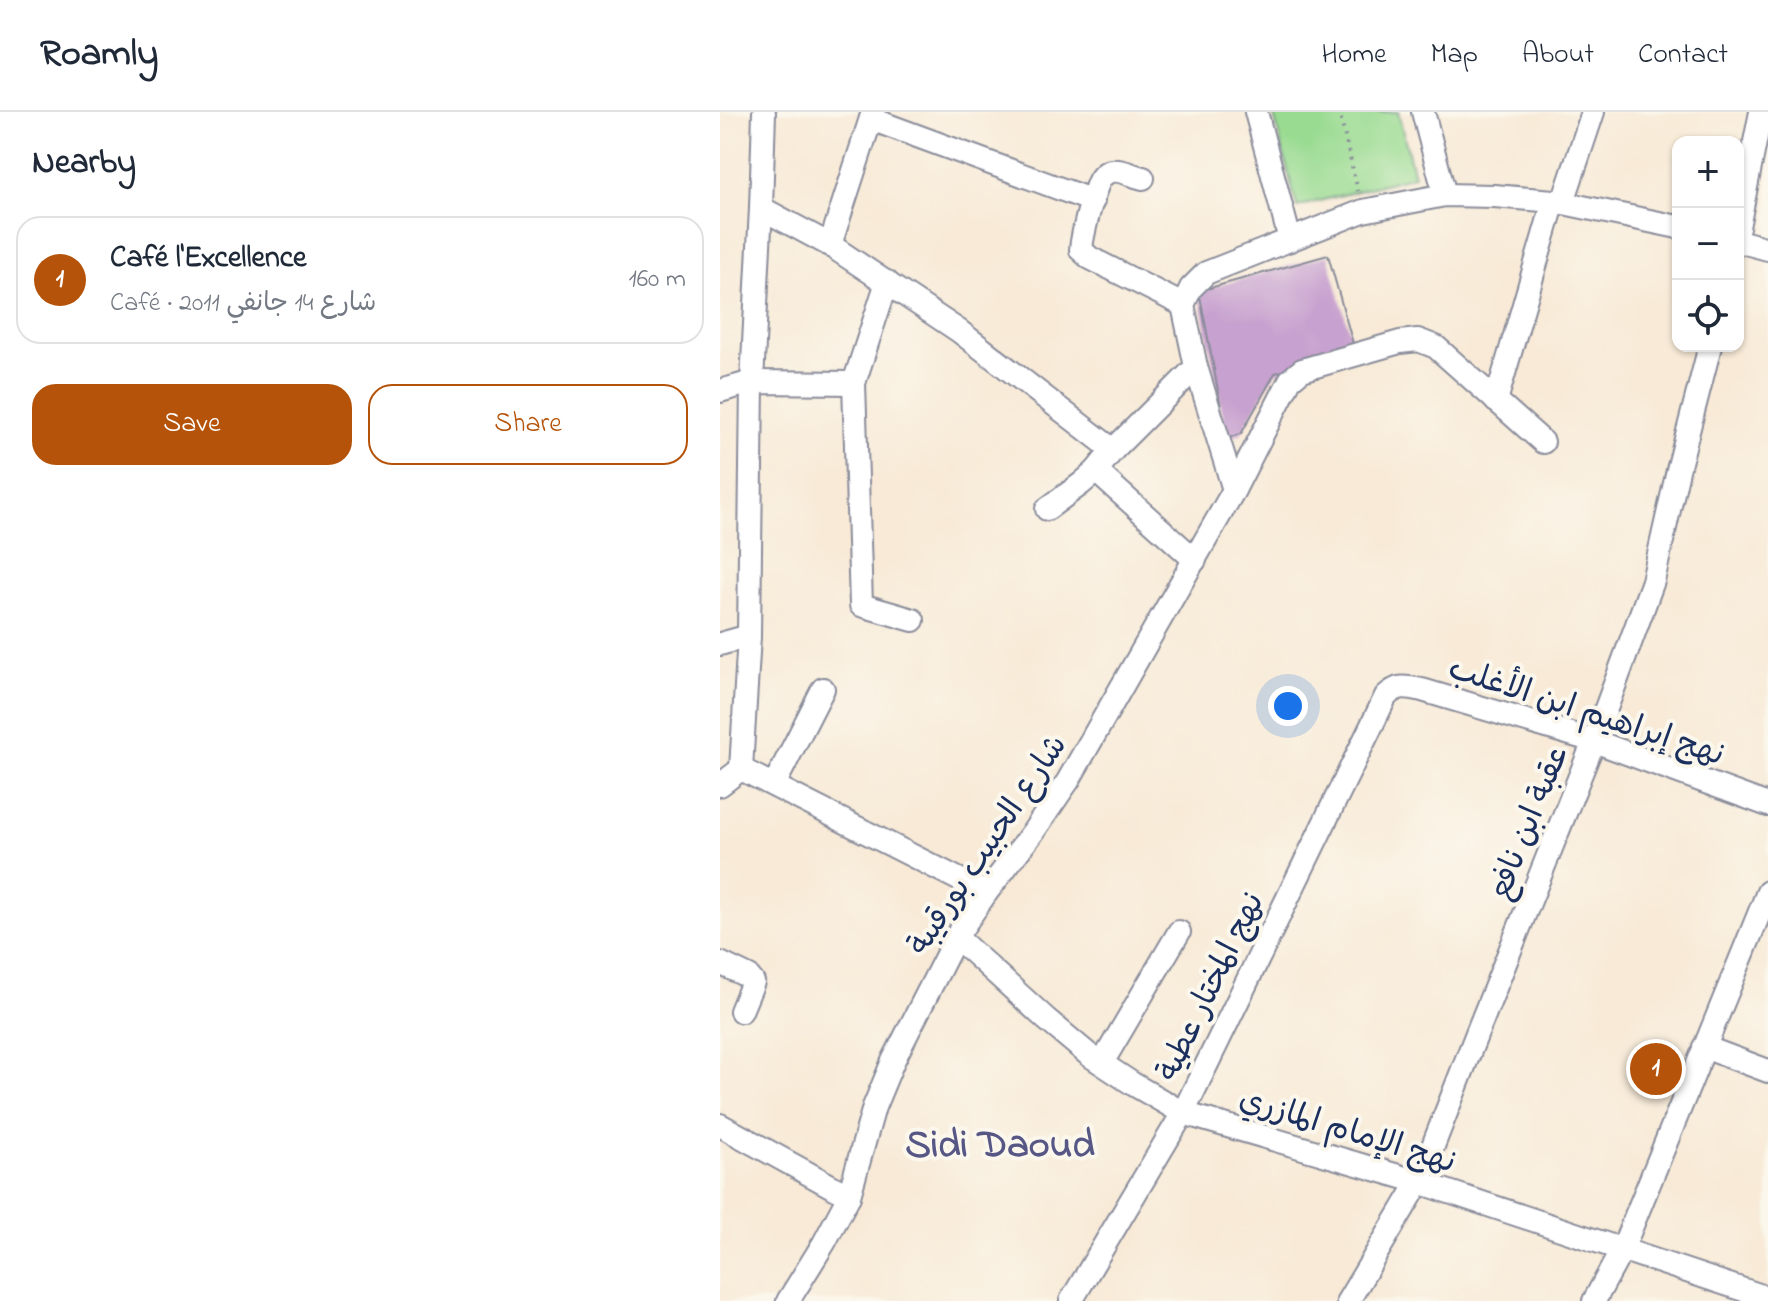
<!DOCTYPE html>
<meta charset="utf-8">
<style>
body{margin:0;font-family:"Indie Flower","Playpen Sans Arabic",sans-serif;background:#f6f6f7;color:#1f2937}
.controls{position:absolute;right:24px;top:24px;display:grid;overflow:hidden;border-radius:16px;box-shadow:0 2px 6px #0004}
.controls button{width:72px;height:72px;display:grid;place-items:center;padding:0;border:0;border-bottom:2px solid #e0e1e3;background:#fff;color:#1f2937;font:40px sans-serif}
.you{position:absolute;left:568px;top:594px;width:28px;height:28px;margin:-20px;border:6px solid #fff;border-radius:50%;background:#1a73e8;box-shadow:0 0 0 12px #1a73e833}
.badge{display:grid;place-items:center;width:52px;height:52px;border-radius:50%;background:#b45309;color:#fff;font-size:26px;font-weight:700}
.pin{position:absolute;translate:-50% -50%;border:4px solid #fff;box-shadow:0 2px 8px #0006}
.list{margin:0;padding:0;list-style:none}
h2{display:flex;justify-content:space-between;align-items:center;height:104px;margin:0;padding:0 32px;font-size:34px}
h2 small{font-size:26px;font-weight:400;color:#747a83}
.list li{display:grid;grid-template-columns:52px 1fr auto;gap:24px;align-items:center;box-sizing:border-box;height:128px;margin:0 16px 16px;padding:0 16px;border:2px solid #e0e1e3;border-radius:24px}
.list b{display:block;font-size:30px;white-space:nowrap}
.list p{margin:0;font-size:26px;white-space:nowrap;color:#747a83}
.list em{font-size:26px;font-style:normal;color:#747a83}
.actions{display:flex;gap:16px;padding:24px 32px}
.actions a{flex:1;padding:18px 0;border:2px solid #b45309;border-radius:24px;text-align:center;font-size:28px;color:#b45309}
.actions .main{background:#b45309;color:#fff}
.icon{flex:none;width:44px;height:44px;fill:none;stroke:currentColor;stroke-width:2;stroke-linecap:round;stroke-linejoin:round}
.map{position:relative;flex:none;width:1048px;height:1189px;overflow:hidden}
header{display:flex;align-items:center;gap:48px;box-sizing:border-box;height:112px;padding:0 40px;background:#fff;border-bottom:2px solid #e0e1e3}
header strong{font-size:38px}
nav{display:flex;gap:44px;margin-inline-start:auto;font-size:28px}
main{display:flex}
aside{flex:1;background:#fff}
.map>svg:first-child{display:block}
</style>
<header>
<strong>Roamly</strong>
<nav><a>Home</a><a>Map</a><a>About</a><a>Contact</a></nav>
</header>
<main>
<aside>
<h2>Nearby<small></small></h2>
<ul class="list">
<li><span class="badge">1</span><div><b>Café l'Excellence</b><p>Café · شارع 14 جانفي 2011</p></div><em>160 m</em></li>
</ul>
<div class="actions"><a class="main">Save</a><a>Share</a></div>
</aside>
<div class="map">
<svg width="1048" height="1189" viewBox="0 0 1048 1189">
<rect width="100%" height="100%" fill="#fbf7ec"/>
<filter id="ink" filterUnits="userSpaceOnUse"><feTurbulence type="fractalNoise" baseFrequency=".0125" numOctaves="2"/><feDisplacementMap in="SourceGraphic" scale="16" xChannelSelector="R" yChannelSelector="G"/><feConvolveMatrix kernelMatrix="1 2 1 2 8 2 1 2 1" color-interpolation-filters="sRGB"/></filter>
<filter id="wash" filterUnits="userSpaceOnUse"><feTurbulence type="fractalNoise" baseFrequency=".006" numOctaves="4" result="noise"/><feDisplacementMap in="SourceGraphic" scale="32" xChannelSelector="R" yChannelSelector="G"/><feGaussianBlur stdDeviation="1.8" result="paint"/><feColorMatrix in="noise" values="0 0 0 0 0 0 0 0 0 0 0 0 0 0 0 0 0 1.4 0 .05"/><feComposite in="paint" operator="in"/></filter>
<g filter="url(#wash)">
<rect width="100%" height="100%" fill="#f8ead7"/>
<polygon fill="#9adb92" stroke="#5a8578" stroke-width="2" points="553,0 678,0 694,64 577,95"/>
<g id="blocks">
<polygon fill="#c7a1cf" points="608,143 635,239 555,261 521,322 507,326 479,179"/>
</g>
</g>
<g filter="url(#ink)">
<use href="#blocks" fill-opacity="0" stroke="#8a8c9a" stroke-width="2"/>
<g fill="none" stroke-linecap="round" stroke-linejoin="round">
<g stroke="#8a8c9a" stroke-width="26">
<g id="minor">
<polyline points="44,0 41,96 32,270 29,524 21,657 266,781"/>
<polyline points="536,0 570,128"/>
<polyline points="703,0 725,83"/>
<polyline points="151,7 373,89"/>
<path d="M423,66C414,64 400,57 391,59C386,60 382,64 380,67C373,80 362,123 361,138L370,146L463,193"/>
<polyline points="843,90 873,0"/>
<polyline points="41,96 110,133 239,219 393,338 376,359 475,448"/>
<polyline points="1018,115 1041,0"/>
<polyline points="1018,129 1048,137"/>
<polyline points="110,133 153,0"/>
<polyline points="167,170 134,271 141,493 193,508"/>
<polyline points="0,279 32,270 134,271"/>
<polyline points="776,289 834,89"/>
<polyline points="393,338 476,255"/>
<polyline points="514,378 476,255 463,193 471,176 486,161 643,99 725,83 774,84 834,89 958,115"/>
<polyline points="327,397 361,372 376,359"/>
<polyline points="0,532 29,524"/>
<polyline points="0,673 21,657"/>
<polyline points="54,673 103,577"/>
<polyline points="236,825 326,907 369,943 413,972 463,1001 699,1070 1048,1186"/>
<polyline points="0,851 29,865 33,870 21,899"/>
<polyline points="984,935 1048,959"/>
<polyline points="382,951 459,820"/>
<polyline points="0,1013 129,1084"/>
<polyline points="68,1189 104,1131 129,1084 154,995 173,949 236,825 266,781 313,720 348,669 514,378 570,268 582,258 680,230 698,228 716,235 823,330"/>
<path d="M351,1189L463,1001L666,584C679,572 685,575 702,578L874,629L1048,693"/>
<polyline points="628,1189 699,1070 757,921 874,629 933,469 958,358 990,234"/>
<polyline points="874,1189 902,1138 1048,780"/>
</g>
</g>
<polyline stroke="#8a8c9a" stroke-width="4" stroke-dasharray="2 6" stroke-linecap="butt" points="619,0 638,79"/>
<use href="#minor" stroke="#fff" stroke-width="22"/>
</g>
</g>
<g text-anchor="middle" stroke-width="8" stroke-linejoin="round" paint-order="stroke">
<g font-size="32" fill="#1b2f5e" stroke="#fbf7ec">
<text transform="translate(867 598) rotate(18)" y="11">نهج إبراهيم ابن الأغلب</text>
<text transform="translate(807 710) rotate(-68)" y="11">عقبة ابن نافع</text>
<text transform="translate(266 732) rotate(-56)" y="11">شارع الحبيب بورقيبة</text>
<text transform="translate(489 874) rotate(-64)" y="11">نهج المختار عطية</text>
<text transform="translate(628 1017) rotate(17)" y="11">نهج الإمام المازري</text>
</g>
<g font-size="40" font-weight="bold" fill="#575786" stroke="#fbf7ec">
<text x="280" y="1044">Sidi Daoud</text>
</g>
</g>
</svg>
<div class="controls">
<button>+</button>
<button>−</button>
<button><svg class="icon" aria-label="locate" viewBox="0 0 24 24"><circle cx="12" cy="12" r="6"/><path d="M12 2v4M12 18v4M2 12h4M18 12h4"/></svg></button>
</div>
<div class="you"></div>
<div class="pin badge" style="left:936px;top:957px">1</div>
</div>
</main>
